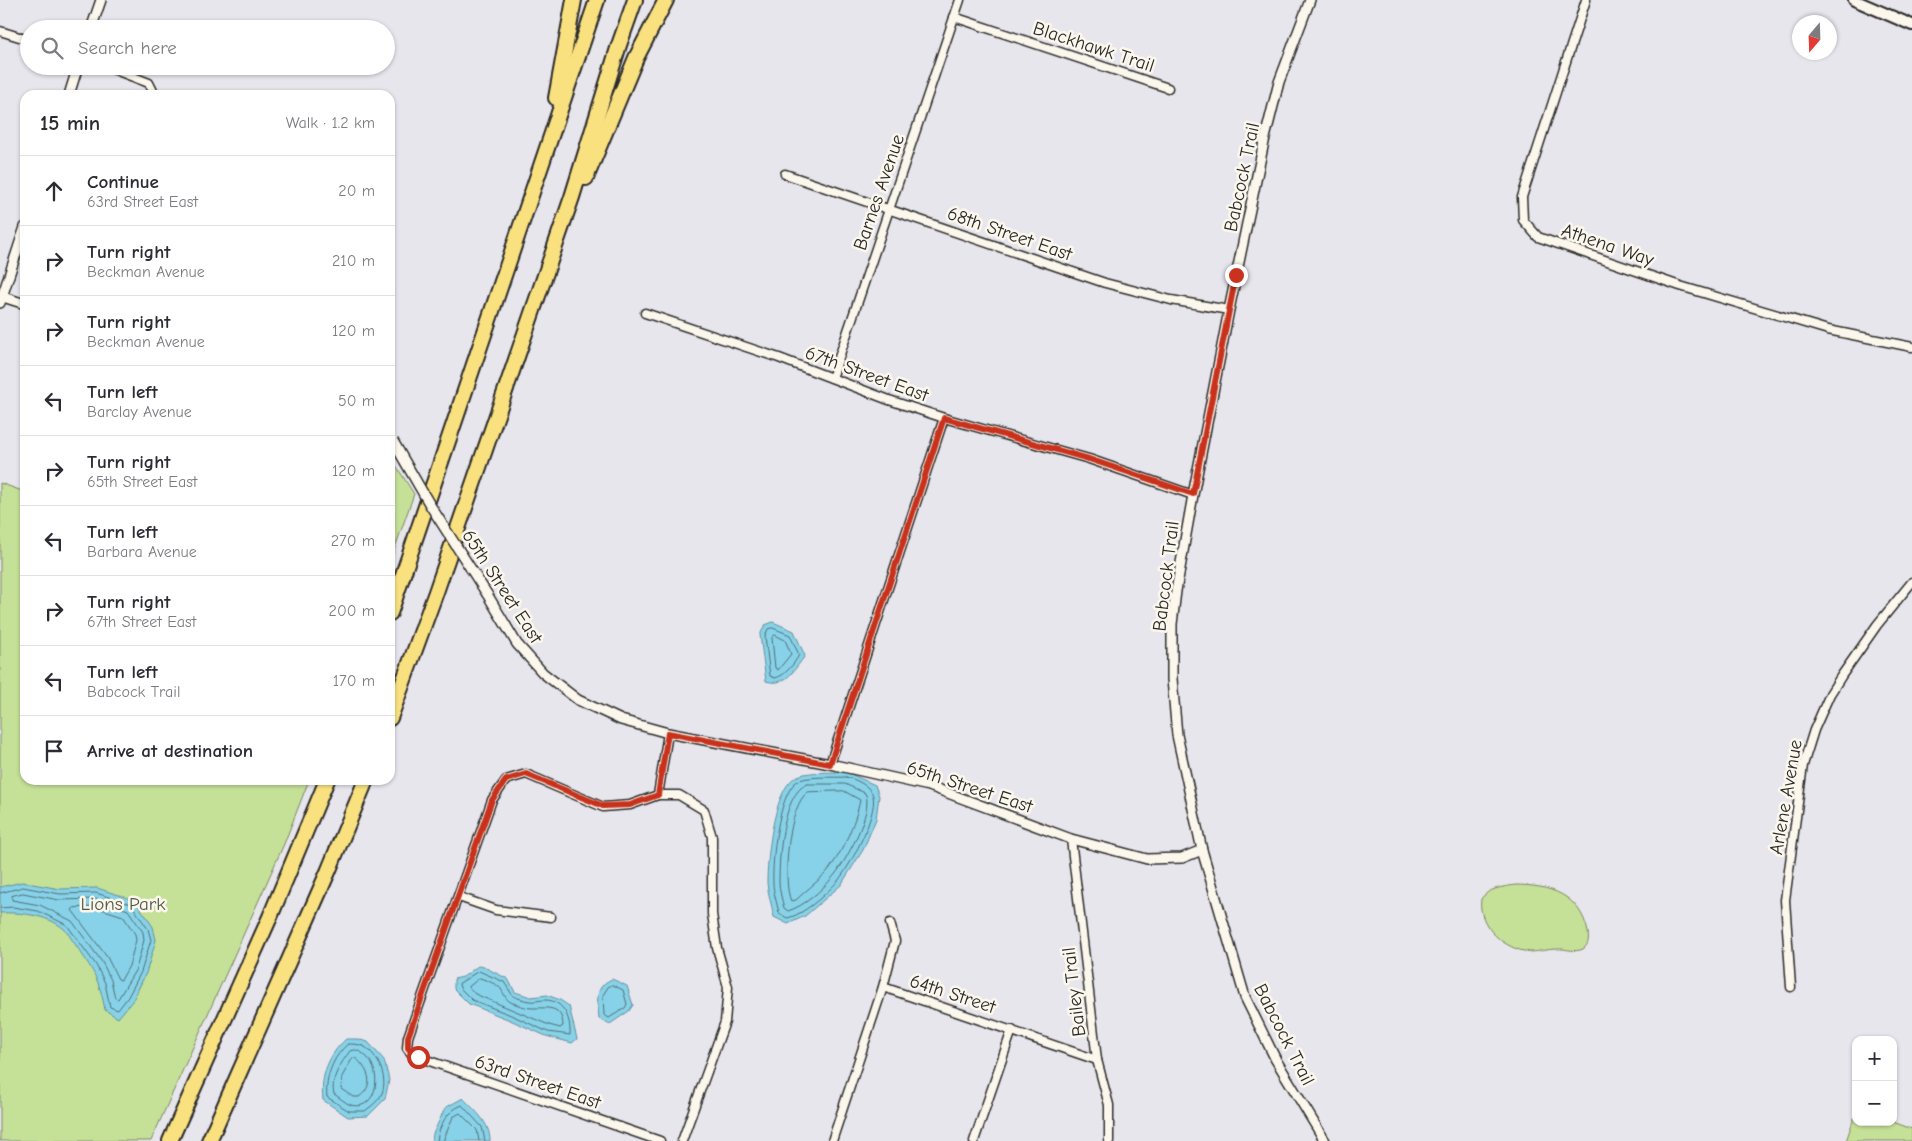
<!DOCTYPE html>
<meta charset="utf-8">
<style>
body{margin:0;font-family:"Comic Neue",sans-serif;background:#f7f7f7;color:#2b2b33}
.controls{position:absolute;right:15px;bottom:15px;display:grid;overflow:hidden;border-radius:10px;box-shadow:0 1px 4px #0004}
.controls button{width:45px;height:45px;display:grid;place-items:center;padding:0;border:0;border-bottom:1px solid #e1e1e2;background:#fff;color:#2b2b33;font:25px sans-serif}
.compass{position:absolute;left:1792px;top:15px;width:45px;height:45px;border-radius:50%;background:#fff;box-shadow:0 1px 4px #0004;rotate:199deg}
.stop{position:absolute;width:15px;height:15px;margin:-11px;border:4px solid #c8321e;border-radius:50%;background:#fff}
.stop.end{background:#c8321e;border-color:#fff;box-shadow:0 1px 5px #0008}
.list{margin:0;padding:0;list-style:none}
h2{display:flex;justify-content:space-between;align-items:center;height:65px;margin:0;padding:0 20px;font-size:21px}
h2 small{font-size:16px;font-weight:400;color:#7c7c81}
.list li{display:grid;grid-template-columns:32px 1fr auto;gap:15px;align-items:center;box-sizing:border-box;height:70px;padding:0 20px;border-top:1px solid #e1e1e2}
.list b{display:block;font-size:19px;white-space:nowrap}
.list p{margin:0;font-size:16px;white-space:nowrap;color:#7c7c81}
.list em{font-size:16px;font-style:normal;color:#7c7c81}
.icon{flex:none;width:28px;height:28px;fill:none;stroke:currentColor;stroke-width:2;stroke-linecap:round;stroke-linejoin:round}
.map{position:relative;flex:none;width:1912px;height:1141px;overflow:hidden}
.search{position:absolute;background:#fff;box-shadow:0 1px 4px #0004;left:20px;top:20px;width:375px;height:55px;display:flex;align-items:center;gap:12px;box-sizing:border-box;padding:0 18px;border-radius:28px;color:#7c7c81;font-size:19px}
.panel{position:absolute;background:#fff;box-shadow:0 1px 4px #0004;left:20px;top:90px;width:375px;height:695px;border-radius:15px}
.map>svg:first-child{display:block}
</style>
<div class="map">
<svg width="1912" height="1141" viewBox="0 0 1912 1141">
<rect width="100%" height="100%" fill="#e8e6ed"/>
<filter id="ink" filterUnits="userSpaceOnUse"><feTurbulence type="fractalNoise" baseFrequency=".02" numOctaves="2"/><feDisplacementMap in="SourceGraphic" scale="10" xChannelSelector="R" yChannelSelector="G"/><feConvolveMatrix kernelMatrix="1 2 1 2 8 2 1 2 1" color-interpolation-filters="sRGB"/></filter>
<g filter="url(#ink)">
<g fill="#c5e097" stroke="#788661">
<polygon points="390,456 414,494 390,562"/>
<polygon points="0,483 25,492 25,780 309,780 284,844 151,1141 0,1141"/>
<path d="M1515,885C1549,885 1580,894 1588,932C1589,938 1589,945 1583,949C1575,953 1565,948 1557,949C1548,949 1539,952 1530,952C1505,950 1477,926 1481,899C1488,888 1503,887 1515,885Z"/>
<polygon points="1856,1112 1856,1122 1893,1122 1912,1129 1912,1141 1846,1141"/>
</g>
<g fill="#87d2e8" stroke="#628f9c">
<path d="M773,622L794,631L805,656C793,671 786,687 766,681L760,635L765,625Z"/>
<path d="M846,772L875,785L879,796L876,819L863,850L841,885L805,916L788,924L774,917C772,906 768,894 767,883C767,859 773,793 794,778C805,770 833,773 846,772Z"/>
<path d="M22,882L60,889L97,888L134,900L146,916L153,927L156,940L146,973L133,1000L118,1018L105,1010C99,978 93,970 75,944C71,939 68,932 63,928C47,915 20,912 0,913V887Z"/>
<polygon points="478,966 484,967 508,979 515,992 531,997 547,995 560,1000 569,1006 577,1039 572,1043 546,1036 510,1020 469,1004 454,989 454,979 463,977"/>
<path d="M612,979L627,986L633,1005L629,1011L610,1024L599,1019C598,1002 593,987 612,979Z"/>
<path d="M346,1039H357L368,1042L384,1060L389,1080L385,1099L368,1116L348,1117L323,1100C320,1077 328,1055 346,1039Z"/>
<path d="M463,1098C475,1111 490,1122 490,1141H432L433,1134L445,1108Z"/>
</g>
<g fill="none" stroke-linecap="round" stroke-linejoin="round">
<g stroke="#506e77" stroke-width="1">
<path d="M773,628L790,635L799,655C794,664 785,676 775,678L770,676L765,636L768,629Z"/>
<polygon points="775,635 785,640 791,654 778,670 775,668 772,638"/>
<path d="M846,777C855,779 871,786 873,796C878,814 849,869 836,883C825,895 803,915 787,918L779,913C777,903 773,892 773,882C772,859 778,797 796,782C805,775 834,778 846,777Z"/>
<path d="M807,784H845L865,793C875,810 844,865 832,878C821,891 804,906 788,911L784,908C782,900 779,890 779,882C779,858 782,794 807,784Z"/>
<path d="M844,791L860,800C856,822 840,858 825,874C816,883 805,891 796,900L791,901C782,882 788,804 808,792Z"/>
<polyline points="0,893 23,887 60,894 96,893 131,904 148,929 151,940 141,972 128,997 118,1010 110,1007 105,983 96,965 67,925 38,911 13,907 0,908"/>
<polygon points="23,893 59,900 96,899 128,910 143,932 144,940 136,969 118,999 115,998 111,980 102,962 72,921 40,905 12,900 12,896"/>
<polygon points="95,907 123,916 135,934 136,940 129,966 121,980 118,979 107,957 72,910 74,908"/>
<path d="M479,971L504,982L513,996C518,998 523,1000 529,1001C534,1002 539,1000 545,1000C564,1000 571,1019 570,1035L548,1032L511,1015L472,1000L460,988L459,984Z"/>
<path d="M480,978C486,980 497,984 501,989C505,995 505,1000 513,1003C518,1005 526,1008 532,1008C548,1008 562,1005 563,1026L560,1028L549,1025L475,994L469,987Z"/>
<polygon points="613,985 623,990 627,1004 625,1008 609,1018 604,1015 603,995 608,987"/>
<path d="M348,1044C353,1044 358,1044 363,1046C379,1054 390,1082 380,1097C377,1102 370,1107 365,1111H349L327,1097C325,1078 333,1056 348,1044Z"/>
<path d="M356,1050C386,1060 380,1113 351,1105C345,1103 339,1097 334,1094C330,1079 341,1063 350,1051Z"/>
<path d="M353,1058L357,1059C369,1071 375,1085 359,1097H353L341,1089L342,1077Z"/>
<path d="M437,1141C439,1125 447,1111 462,1105L482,1127L485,1141"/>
<polyline points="443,1141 453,1117 460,1113 477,1130 479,1141"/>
</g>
<g stroke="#2b2b2b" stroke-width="11">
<g id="minor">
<polyline points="1586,0 1522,197 1523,220 1538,237 1680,286 1828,330 1912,347"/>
<polyline points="954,17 1168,88"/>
<polyline points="0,31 29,40"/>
<polyline points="105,66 149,83 155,95"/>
<polyline points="785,174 1105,283 1171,300 1229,310"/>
<polyline points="645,313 779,358 889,400 944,418 1089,459 1193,495"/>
<polyline points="832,378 960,0"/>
<polyline points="830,764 944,418"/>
<polyline points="658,795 668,733"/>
<polyline points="1071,839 1097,1060 1109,1105 1109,1141"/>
<polyline points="459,897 496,910 551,917"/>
<polyline points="883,987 1097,1060"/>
<polyline points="1791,987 1785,900 1803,765 1814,730 1830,694 1842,675 1877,625 1912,582"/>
<polyline points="660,1141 418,1057 411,1053 407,1048 408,1037 492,800 506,780 526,774 603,807 630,805 658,795 679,795 704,810 712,837 712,914 717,948 728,987 725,1022 682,1141"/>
<polyline points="832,1141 883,987 895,941 890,923"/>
<polyline points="974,1141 1012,1030"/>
</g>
</g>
<g stroke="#2b2b2b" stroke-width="12">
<g id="tertiary">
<polyline points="1310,0 1279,82 1264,142 1229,310 1193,495 1176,591 1172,624 1172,679 1177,735 1202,850 1245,997 1276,1060 1325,1141"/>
<polyline points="91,29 101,0"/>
<polyline points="69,95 78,66"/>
<polyline points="0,296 25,304"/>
<polyline points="0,303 25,227"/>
<polyline points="487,594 517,644 543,673 578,700 621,720 668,733 830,764 929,786 1071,839 1147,859 1182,858 1202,850"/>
</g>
</g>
<g stroke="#2b2b2b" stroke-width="14">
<polyline id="secondary" points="1854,0 1912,25"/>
</g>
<g stroke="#2b2b2b" stroke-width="18">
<g id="motorway">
<polyline points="556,98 574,0"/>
<polyline points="586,178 636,58 666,0"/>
<polyline points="390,613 597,0"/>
<polyline points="390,718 436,592 572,197 619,45 635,0"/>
<polyline points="170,1141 270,917 327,780"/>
<polyline points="209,1141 328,872 366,780"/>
</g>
</g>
<use href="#minor" stroke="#fbf7ec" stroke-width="8"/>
<use href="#tertiary" stroke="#fbf7ec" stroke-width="9"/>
<use href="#secondary" stroke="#fbf7ec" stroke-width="10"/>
<use href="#motorway" stroke="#fae180" stroke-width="14"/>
<g stroke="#2b2b2b" stroke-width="12" stroke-linecap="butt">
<polyline id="tertiary-bridge" points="393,441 430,505 487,594"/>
</g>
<use href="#tertiary-bridge" stroke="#fbf7ec" stroke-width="9"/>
</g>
</g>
<g fill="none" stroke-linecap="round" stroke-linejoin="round" filter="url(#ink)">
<polyline stroke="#c8321e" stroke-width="6" points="418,1057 412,1053 408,1048 408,1037 492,800 506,780 526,774 603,806 630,805 658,795 668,733 830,764 944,418 1089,459 1193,494 1236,275"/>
</g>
<g text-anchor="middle" stroke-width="5" stroke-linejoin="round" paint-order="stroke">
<g font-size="19" fill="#2b2b2b" stroke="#fbf7ec">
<text transform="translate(1094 46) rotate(18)" y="7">Blackhawk Trail</text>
<text transform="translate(1241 177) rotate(-78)" y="7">Babcock Trail</text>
<text transform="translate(878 192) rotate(-71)" y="7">Barnes Avenue</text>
<text transform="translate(1010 233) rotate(19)" y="7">68th Street East</text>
<text transform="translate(1608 244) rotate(19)" y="7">Athena Way</text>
<text transform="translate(867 373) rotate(20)" y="7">67th Street East</text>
<text transform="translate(1165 576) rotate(-83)" y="7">Babcock Trail</text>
<text transform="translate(503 586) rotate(57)" y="7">65th Street East</text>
<text transform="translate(970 786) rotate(18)" y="7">65th Street East</text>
<text transform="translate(1785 797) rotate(-80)" y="7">Arlene Avenue</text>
<text transform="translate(1073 992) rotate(-97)" y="7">Bailey Trail</text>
<text transform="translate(953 993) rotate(18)" y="7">64th Street</text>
<text transform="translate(1285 1034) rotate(63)" y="7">Babcock Trail</text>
<text transform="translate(538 1081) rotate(19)" y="7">63rd Street East</text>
</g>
<g font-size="19" fill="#525846" stroke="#fbf7ec">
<text x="123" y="910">Lions Park</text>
</g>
</g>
</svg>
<div class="controls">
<button>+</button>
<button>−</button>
</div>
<svg class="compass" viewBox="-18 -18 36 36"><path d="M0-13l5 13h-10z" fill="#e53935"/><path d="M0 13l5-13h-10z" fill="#7c7c81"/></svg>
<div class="stop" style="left:418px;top:1057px"></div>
<div class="stop end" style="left:1236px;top:275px"></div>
<div class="search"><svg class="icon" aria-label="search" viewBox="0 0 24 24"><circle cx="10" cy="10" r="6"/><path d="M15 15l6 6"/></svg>Search here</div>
<section class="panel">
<h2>15 min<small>Walk · 1.2 km</small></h2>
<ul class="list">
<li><svg class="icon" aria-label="ahead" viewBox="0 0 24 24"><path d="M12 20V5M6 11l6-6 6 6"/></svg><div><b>Continue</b><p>63rd Street East</p></div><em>20 m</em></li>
<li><svg class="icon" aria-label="right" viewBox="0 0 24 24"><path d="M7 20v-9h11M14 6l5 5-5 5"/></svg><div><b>Turn right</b><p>Beckman Avenue</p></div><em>210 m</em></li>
<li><svg class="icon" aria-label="right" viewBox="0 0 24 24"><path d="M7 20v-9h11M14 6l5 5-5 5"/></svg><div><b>Turn right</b><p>Beckman Avenue</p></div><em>120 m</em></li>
<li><svg class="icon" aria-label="left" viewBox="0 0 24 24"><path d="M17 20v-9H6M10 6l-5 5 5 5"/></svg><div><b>Turn left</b><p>Barclay Avenue</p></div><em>50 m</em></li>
<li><svg class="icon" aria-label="right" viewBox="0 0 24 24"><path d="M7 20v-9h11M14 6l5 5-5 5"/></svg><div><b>Turn right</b><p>65th Street East</p></div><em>120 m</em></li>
<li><svg class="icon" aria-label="left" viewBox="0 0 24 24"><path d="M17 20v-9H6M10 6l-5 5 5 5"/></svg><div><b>Turn left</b><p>Barbara Avenue</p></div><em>270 m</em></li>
<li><svg class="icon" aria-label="right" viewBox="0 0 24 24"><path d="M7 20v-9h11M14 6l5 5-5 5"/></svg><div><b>Turn right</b><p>67th Street East</p></div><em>200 m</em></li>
<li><svg class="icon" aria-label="left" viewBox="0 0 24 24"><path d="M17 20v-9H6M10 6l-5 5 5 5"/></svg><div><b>Turn left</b><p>Babcock Trail</p></div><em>170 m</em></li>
<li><svg class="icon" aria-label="arrive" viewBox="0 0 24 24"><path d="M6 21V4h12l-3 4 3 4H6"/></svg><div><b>Arrive at destination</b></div></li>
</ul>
</section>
</div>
